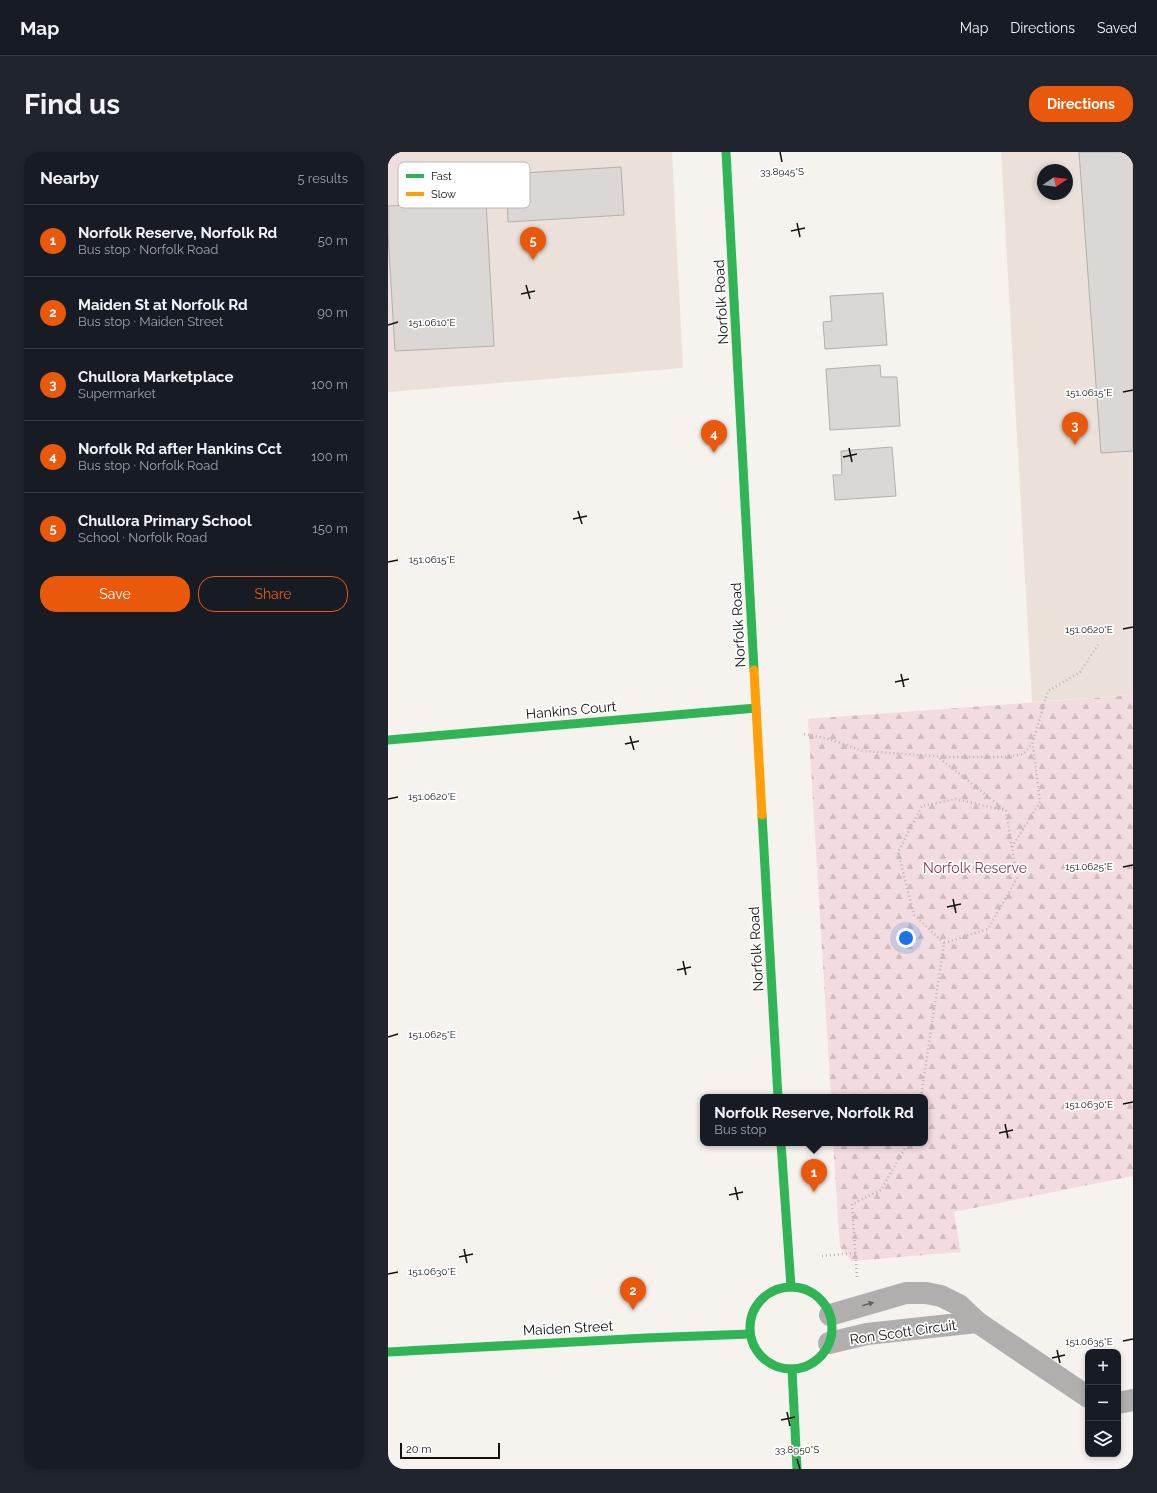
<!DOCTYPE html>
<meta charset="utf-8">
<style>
body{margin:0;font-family:Raleway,sans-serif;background:#20242c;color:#f1f3f6}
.controls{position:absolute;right:12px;bottom:12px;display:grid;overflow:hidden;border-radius:8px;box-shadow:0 2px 6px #0003}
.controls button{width:36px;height:36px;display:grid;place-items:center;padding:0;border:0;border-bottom:1px solid #363941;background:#171b24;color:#f1f3f6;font:20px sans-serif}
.compass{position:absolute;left:649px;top:12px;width:36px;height:36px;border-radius:50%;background:#171b24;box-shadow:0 2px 6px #0003;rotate:77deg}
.scale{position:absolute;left:12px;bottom:10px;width:100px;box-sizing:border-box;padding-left:4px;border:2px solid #13110f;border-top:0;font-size:11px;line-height:14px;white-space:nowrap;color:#13110f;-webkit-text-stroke:3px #fff;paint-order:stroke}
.you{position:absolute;left:518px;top:786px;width:14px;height:14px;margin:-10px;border:3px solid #fff;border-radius:50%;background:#1a73e8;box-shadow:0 0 0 6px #1a73e833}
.badge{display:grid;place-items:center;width:26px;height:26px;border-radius:50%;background:#ea580c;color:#fff;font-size:13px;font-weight:700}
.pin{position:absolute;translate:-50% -33px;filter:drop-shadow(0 1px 2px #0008)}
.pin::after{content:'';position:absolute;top:21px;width:14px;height:12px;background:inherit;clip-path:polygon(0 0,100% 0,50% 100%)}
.popup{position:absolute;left:312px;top:942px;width:228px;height:52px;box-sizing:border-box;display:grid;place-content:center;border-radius:8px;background:#171b24;filter:drop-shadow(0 1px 3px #0005);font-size:13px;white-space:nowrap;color:#9ea1a6}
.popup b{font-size:15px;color:#f1f3f6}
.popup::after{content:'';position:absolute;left:50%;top:100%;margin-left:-8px;border:8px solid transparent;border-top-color:#171b24}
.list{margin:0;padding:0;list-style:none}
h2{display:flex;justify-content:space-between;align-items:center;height:52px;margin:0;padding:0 16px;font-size:17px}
h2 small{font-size:13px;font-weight:400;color:#9ea1a6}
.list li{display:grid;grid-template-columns:26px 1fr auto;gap:12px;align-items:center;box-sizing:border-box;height:72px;padding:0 16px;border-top:1px solid #363941}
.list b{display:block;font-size:15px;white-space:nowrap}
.list p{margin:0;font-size:13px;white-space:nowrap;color:#9ea1a6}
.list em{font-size:13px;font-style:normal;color:#9ea1a6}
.actions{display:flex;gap:8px;padding:12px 16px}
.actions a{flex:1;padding:9px 0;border:1px solid #ea580c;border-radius:16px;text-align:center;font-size:14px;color:#ea580c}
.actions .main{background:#ea580c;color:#fff}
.icon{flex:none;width:22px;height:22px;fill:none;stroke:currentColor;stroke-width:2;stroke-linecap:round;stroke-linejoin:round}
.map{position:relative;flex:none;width:745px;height:1317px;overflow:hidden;border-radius:16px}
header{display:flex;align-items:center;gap:24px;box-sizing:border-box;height:56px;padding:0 20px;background:#171b24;border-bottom:1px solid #363941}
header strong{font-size:19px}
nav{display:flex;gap:22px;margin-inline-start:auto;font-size:14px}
.intro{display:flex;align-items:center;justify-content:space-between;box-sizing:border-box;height:96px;padding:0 24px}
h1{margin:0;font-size:28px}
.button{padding:10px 18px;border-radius:16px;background:#ea580c;color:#fff;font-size:14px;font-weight:700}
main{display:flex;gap:24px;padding:0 24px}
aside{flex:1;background:#171b24;border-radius:16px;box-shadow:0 2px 6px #0003}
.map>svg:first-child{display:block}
</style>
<header>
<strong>Map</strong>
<nav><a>Map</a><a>Directions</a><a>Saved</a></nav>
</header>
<div class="intro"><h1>Find us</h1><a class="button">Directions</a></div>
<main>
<aside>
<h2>Nearby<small>5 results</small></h2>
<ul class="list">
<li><span class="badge">1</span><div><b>Norfolk Reserve, Norfolk Rd</b><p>Bus stop · Norfolk Road</p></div><em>50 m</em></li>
<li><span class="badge">2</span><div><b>Maiden St at Norfolk Rd</b><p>Bus stop · Maiden Street</p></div><em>90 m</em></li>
<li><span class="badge">3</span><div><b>Chullora Marketplace</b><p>Supermarket</p></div><em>100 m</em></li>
<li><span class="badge">4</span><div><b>Norfolk Rd after Hankins Cct</b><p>Bus stop · Norfolk Road</p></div><em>100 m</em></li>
<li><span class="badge">5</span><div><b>Chullora Primary School</b><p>School · Norfolk Road</p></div><em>150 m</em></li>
</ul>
<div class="actions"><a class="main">Save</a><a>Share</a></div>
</aside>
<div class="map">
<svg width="745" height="1317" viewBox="0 0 745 1317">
<defs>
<pattern id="forest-firs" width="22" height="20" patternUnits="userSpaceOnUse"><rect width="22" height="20" fill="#f3dcdf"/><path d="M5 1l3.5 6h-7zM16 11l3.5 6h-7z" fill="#cfbcbe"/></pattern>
</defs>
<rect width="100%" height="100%" fill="#f6f2ee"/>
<g fill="#ebe1da" fill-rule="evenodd">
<polygon points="0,0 284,0 295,216 0,240"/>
<path d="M613,0H745V543L644,550ZM655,18H679V42H655Z"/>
</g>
<polygon fill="url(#forest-firs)" points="745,543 745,1024 566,1060 573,1100 463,1109 452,1095 445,991 537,991 537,945 443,945 420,567"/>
<g fill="#f3dcdf">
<polygon points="0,0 14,0 15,11 0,24"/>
<polygon points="0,124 6,212 0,213"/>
</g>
<g fill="#dad7d4" stroke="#b2afac">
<polygon points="691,0 745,0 745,299 713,301"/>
<polygon points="233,15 236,63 120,70 118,22"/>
<polygon points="98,49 106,194 7,199 0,82 0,54"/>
<polygon points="495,141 499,193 437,197 435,170 444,169 442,144"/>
<polygon points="492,213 493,225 509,225 512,274 442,278 438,217"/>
<polygon points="504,295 508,344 447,348 445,323 454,323 453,299"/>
</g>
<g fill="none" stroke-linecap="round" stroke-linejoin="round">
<g stroke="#b8b6b4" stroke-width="2.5" stroke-dasharray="1 3" stroke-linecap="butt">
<polyline points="416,582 441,587 475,599 560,605 620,605 635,602 644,592 660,539 692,520 711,491"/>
<polyline points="624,695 652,650 645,593"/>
<polyline points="556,791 526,763 510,700 534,654 568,647 615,658"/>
<polyline points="533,945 556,791 600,777 629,726 618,659 550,605"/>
<polyline points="434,1104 467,1101"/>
<polyline points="469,1125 464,1052 493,1038 520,991"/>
</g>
<g stroke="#b1afae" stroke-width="22">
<polyline points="442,1163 518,1141 538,1141 553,1144 571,1153 589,1170 700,1245"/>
<polyline points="441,1191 479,1182 589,1170"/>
<polyline points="730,1251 745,1248"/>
</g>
<g stroke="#30b455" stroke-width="9">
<polyline points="338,0 366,518"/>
<polyline points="0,588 368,556"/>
<polyline points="374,663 390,945"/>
<polyline points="393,991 403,1135"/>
<circle cx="403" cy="1176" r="41"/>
<polyline points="0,1200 258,1186 362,1182"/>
<polyline points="404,1217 409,1317"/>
</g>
<polyline stroke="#ff9f0a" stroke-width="9" points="366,518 374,663"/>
</g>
<defs><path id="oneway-solid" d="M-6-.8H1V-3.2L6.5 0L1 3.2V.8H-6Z"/></defs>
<use fill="#62605e" href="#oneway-solid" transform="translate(480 1152) rotate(-16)"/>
<path fill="none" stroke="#13110f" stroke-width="1.5" d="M392,0L394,10M409,71L412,85M403,79L417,76M138,133L142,147M133,142L147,139M0,173L10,170M735,240L745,238M461,296L464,310M455,305L469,302M190,359L194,372M185,367L199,364M0,410L10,408M735,477L745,475M513,522L516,535M507,530L521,527M242,584L246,598M237,592L251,589M0,647L10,645M735,715L745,713M565,747L568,761M559,755L573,752M295,809L298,823M289,818L303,815M0,885L10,882M735,952L745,950M617,972L620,986M611,981L625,978M347,1035L350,1048M341,1043L355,1040M76,1097L79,1111M71,1105L85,1102M0,1122L10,1120M735,1189L745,1187M669,1198L672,1211M664,1206L677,1203M399,1260L402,1274M393,1268L407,1265M409,1307L412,1317"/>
<g text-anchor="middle" stroke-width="3.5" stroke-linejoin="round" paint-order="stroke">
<g font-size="14" fill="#13110f" stroke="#fff">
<text transform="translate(333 150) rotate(-93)" y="5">Norfolk Road</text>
<text transform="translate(350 473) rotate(-93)" y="5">Norfolk Road</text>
<text transform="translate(183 558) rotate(-5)" y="5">Hankins Court</text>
<text transform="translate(368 797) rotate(-93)" y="5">Norfolk Road</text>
<text transform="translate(180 1176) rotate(-3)" y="5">Maiden Street</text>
<text transform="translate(515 1180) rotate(-8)" y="5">Ron Scott Circuit</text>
</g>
<g font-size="14" fill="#7f3b4d" stroke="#fff">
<text x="587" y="721">Norfolk Reserve</text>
</g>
</g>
<rect x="10" y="10" width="132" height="46" rx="6" fill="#fff" stroke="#b8b8b7" stroke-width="1"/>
<rect x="18" y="22" width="18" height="4" fill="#30b455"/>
<rect x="18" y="40" width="18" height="4" fill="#ff9f0a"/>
<g font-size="11" fill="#13110f">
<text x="43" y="28">Fast</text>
<text x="43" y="46">Slow</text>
</g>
<g font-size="10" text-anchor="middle" fill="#13110f" stroke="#fff" stroke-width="3.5" stroke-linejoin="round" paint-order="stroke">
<text x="394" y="23">33.8945°S</text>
<text x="44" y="174">151.0610°E</text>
<text x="701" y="244">151.0615°E</text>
<text x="44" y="411">151.0615°E</text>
<text x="701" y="481">151.0620°E</text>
<text x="44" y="648">151.0620°E</text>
<text x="701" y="718">151.0625°E</text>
<text x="44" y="886">151.0625°E</text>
<text x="701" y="956">151.0630°E</text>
<text x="44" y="1123">151.0630°E</text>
<text x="701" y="1193">151.0635°E</text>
<text x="409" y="1301">33.8950°S</text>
</g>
</svg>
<div class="controls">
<button>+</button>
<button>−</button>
<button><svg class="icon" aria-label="layers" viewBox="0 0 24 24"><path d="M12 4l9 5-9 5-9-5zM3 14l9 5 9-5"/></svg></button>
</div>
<svg class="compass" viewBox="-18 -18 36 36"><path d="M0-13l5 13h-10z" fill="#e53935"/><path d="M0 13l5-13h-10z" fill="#9ea1a6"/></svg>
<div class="scale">20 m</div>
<div class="you"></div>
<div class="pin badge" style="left:426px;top:1040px">1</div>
<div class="popup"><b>Norfolk Reserve, Norfolk Rd</b>Bus stop</div>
<div class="pin badge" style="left:245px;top:1158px">2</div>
<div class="pin badge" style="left:687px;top:293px">3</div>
<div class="pin badge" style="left:326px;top:301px">4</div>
<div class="pin badge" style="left:145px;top:108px">5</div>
</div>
</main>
